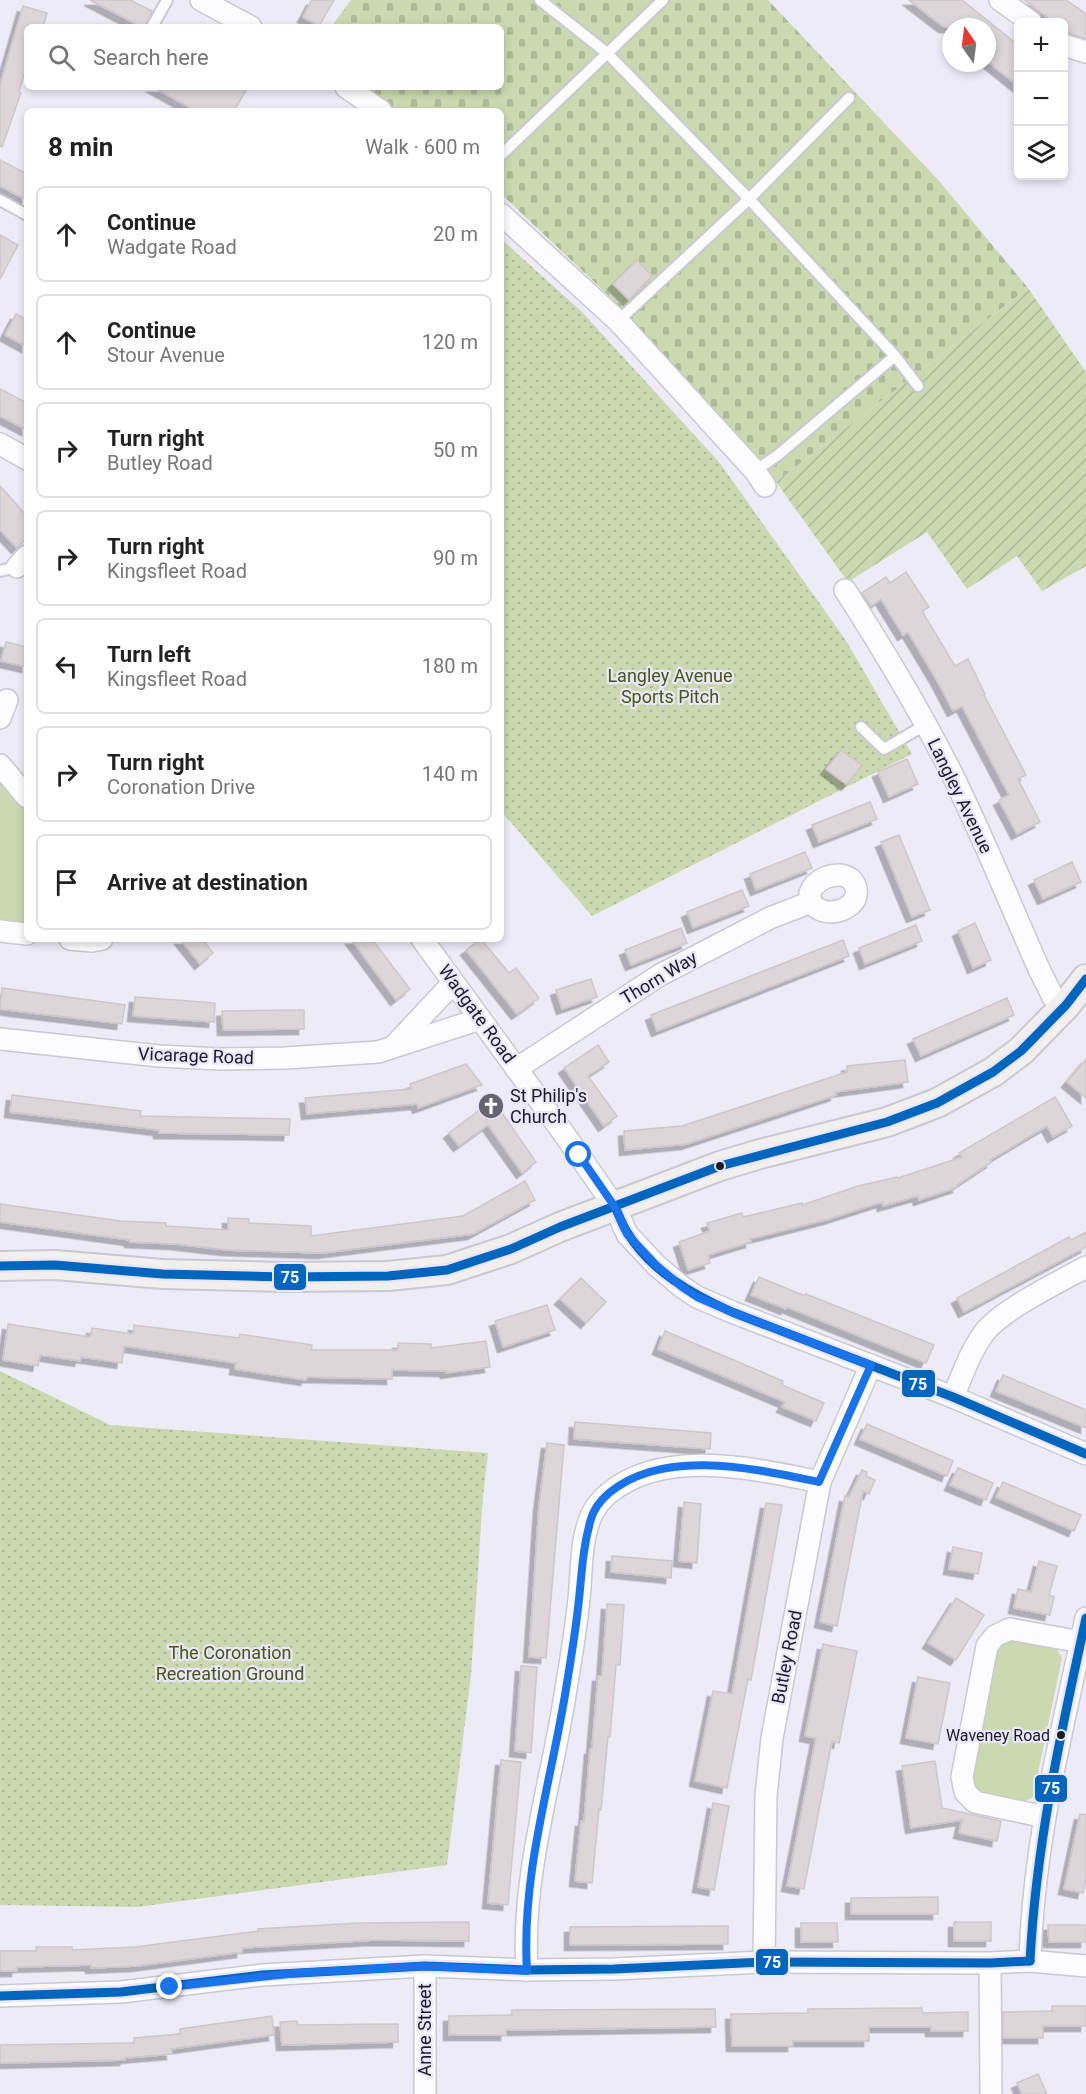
<!DOCTYPE html>
<meta charset="utf-8">
<style>
body{margin:0;font-family:Roboto,sans-serif;background:#f6f6f6;color:#222}
.controls{position:absolute;right:18px;top:18px;display:grid;overflow:hidden;border-radius:9px;box-shadow:0 3px 9px #0003}
.controls button{width:54px;height:54px;display:grid;place-items:center;padding:0;border:0;border-bottom:2px solid #e0e0e0;background:#fff;color:#222;font:30px sans-serif}
.compass{position:absolute;left:942px;top:18px;width:54px;height:54px;border-radius:50%;background:#fff;box-shadow:0 3px 9px #0003;rotate:346deg}
.stop{position:absolute;width:18px;height:18px;margin:-14px;border:4px solid #1a73e8;border-radius:50%;background:#fff}
.stop.end{background:#1a73e8;border-color:#fff;box-shadow:0 2px 6px #0008}
.list{margin:0;padding:0;list-style:none}
h2{display:flex;justify-content:space-between;align-items:center;height:78px;margin:0;padding:0 24px;font-size:26px}
h2 small{font-size:20px;font-weight:400;color:#767676}
.list li{display:grid;grid-template-columns:39px 1fr auto;gap:18px;align-items:center;box-sizing:border-box;height:96px;margin:0 12px 12px;padding:0 12px;border:2px solid #e0e0e0;border-radius:9px}
.list b{display:block;font-size:22px;white-space:nowrap}
.list p{margin:0;font-size:20px;white-space:nowrap;color:#767676}
.list em{font-size:20px;font-style:normal;color:#767676}
.icon{flex:none;width:33px;height:33px;fill:none;stroke:currentColor;stroke-width:2;stroke-linecap:round;stroke-linejoin:round}
.map{position:relative;flex:none;width:1086px;height:2094px;overflow:hidden}
.search{position:absolute;background:#fff;box-shadow:0 3px 9px #0003;left:24px;top:24px;width:480px;height:66px;display:flex;align-items:center;gap:15px;box-sizing:border-box;padding:0 21px;border-radius:9px;color:#767676;font-size:22px}
.panel{position:absolute;background:#fff;box-shadow:0 3px 9px #0003;left:24px;top:108px;width:480px;height:834px;border-radius:9px}
.map>svg:first-child{display:block}
</style>
<div class="map">
<svg width="1086" height="2094" viewBox="0 0 1086 2094">
<defs>
<pattern id="cemetery-stones" width="16" height="16" patternUnits="userSpaceOnUse" patternTransform="scale(1.5)"><rect width="16" height="16" fill="#cbd8b0"/><path d="M2 7V4a2 2 0 0 1 4 0v3zM10 15v-3a2 2 0 0 1 4 0v3z" fill="#aeb997"/></pattern>
<pattern id="park-dots" width="8" height="8" patternUnits="userSpaceOnUse" patternTransform="scale(1.5)"><rect width="8" height="8" fill="#cbd8b0"/><path d="M2 2h.1M6 6h.1" fill="none" stroke="#aeb997" stroke-width="1.8" stroke-linecap="round"/></pattern>
<pattern id="garden-furrows" width="10" height="10" patternUnits="userSpaceOnUse" patternTransform="scale(1.5)"><rect width="10" height="10" fill="#cbd8b0"/><path d="M-1 1l2-2M0 10L10 0M9 11l2-2" fill="none" stroke="#aeb997"/></pattern>
<filter id="shadow"><feDropShadow dx="-5.5" dy="5.5" stdDeviation="0" flood-color="#0004"/></filter>
</defs>
<rect width="100%" height="100%" fill="#edebf6"/>
<g fill="#cbd8b0">
<polygon points="0,777 27,805 27,929 0,926"/>
<polygon points="1014,1637 1054,1644 1062,1658 1033,1797 1018,1805 979,1796 967,1778 992,1655 999,1643"/>
</g>
<polygon fill="url(#cemetery-stones)" points="351,0 768,0 940,182 1028,288 776,482 606,293 501,194 501,111 398,111 364,87 501,87 501,27 331,27"/>
<g fill="url(#park-dots)">
<polygon points="501,239 582,312 719,462 845,639 912,754 592,916 501,811"/>
<polygon points="0,1371 110,1425 488,1453 483,1496 471,1675 447,1865 138,1907 0,1905"/>
</g>
<polygon fill="url(#garden-furrows)" points="1028,288 1086,372 1086,566 1042,591 1017,556 967,589 927,532 848,582 776,482"/>
<g fill="#dcd6d9" stroke="#cdc7ca" stroke-width="1.5" filter="url(#shadow)">
<polygon points="90,0 130,0 152,11 145,27 142,27"/>
<polygon points="312,0 334,0 319,26 303,17"/>
<polygon points="909,0 962,0 1018,45 1018,86 987,61 987,27 944,27"/>
<polygon points="1024,0 1066,0 1086,14 1086,39 1070,33 1064,29 1064,22 1054,22"/>
<polygon points="23,6 47,13 43,27 27,27 27,64 19,92 21,93 2,147 0,146 0,85"/>
<polygon points="153,87 248,87 234,111 196,111"/>
<polygon points="0,160 27,174 27,200 0,186"/>
<polygon points="0,235 18,245 0,279"/>
<polygon points="637,260 652,276 629,300 613,284"/>
<polygon points="16,314 27,320 27,347 5,335"/>
<polygon points="0,389 27,403 27,430 0,416"/>
<polygon points="0,486 27,516 27,538 17,548 0,530"/>
<polygon points="906,572 929,607 922,611 955,666 968,659 985,694 984,695 1026,775 1018,779 1040,822 1017,834 999,800 1009,795 962,706 953,711 935,677 908,632 903,635 881,599 871,606 862,593 886,577 890,583"/>
<polygon points="6,642 27,647 27,667 1,661"/>
<polygon points="841,750 862,765 847,785 826,769"/>
<polygon points="907,759 918,784 889,797 878,772"/>
<polygon points="870,802 877,819 819,842 812,825"/>
<polygon points="899,835 930,910 912,917 881,842"/>
<polygon points="805,852 812,868 756,890 750,874"/>
<polygon points="1072,862 1081,882 1043,899 1034,880"/>
<polygon points="742,890 749,906 693,928 687,912"/>
<polygon points="975,923 991,960 973,968 958,931"/>
<polygon points="916,925 922,941 865,964 859,948"/>
<polygon points="681,928 687,943 631,965 625,950"/>
<polygon points="180,939 202,939 213,953 200,964"/>
<polygon points="351,939 372,939 410,989 396,1000"/>
<polygon points="481,939 509,973 516,968 539,998 517,1014 466,950"/>
<polygon points="843,940 849,956 657,1031 651,1015"/>
<polygon points="591,979 597,997 562,1009 556,990"/>
<polygon points="2,988 125,1005 122,1024 0,1009"/>
<polygon points="135,997 215,1003 214,1022 133,1016"/>
<polygon points="1007,998 1014,1015 921,1056 913,1039"/>
<polygon points="304,1010 304,1029 223,1030 222,1011"/>
<polygon points="598,1045 609,1062 588,1076 617,1116 604,1126 564,1068"/>
<polygon points="1086,1059 1086,1098 1067,1082"/>
<polygon points="905,1060 908,1082 835,1092 836,1095 687,1144 625,1150 624,1131 682,1126 847,1072 847,1066"/>
<polygon points="466,1064 482,1085 418,1108 417,1104 307,1114 305,1098 411,1089 410,1084"/>
<polygon points="12,1095 141,1111 140,1116 290,1119 289,1135 159,1133 159,1130 10,1112"/>
<polygon points="1055,1097 1072,1126 1053,1137 1047,1126 990,1160 992,1162 957,1185 958,1187 919,1200 918,1196 883,1206 882,1202 829,1219 750,1239 751,1242 708,1255 710,1263 688,1270 679,1242 710,1231 707,1223 742,1213 743,1217 802,1203 802,1205 858,1186 897,1177 898,1178 962,1157 959,1153"/>
<polygon points="493,1100 536,1162 522,1173 488,1125 459,1146 449,1133"/>
<polygon points="525,1181 535,1200 473,1234 322,1253 227,1250 176,1244 130,1242 130,1240 0,1222 0,1204 121,1221 166,1223 166,1226 228,1230 228,1218 249,1219 249,1223 311,1226 311,1236 463,1216"/>
<polygon points="1086,1232 1086,1247 964,1312 957,1298 1069,1237 1071,1240"/>
<polygon points="759,1277 805,1296 806,1294 934,1345 926,1363 787,1307 786,1309 751,1295"/>
<polygon points="581,1278 606,1302 586,1323 560,1299"/>
<polygon points="547,1305 555,1330 503,1347 495,1321"/>
<polygon points="8,1324 90,1337 92,1328 133,1334 134,1325 239,1338 240,1334 312,1345 311,1350 398,1350 398,1343 431,1344 431,1348 486,1341 490,1367 446,1373 446,1371 392,1370 392,1379 307,1377 306,1380 235,1369 236,1363 124,1346 122,1363 81,1357 80,1361 40,1355 38,1366 3,1360"/>
<polygon points="665,1331 783,1381 782,1385 824,1403 816,1421 782,1407 785,1402 658,1349"/>
<polygon points="1003,1375 1086,1410 1086,1428 996,1391"/>
<polygon points="575,1422 711,1433 710,1449 574,1439"/>
<polygon points="867,1424 953,1461 947,1476 860,1439"/>
<polygon points="547,1443 564,1445 546,1658 529,1657 539,1506"/>
<polygon points="958,1468 993,1483 986,1500 950,1485"/>
<polygon points="862,1470 867,1472 866,1476 875,1480 869,1494 863,1491 837,1626 820,1622 845,1496 849,1497"/>
<polygon points="1003,1482 1081,1515 1074,1531 996,1497"/>
<polygon points="684,1502 701,1504 697,1563 679,1561"/>
<polygon points="766,1503 782,1505 751,1680 748,1679 727,1788 695,1781 713,1691 732,1694"/>
<polygon points="953,1547 982,1553 978,1574 949,1569"/>
<polygon points="612,1556 672,1561 671,1578 611,1572"/>
<polygon points="1039,1561 1057,1566 1049,1595 1054,1597 1050,1615 1014,1608 1018,1589 1031,1592"/>
<polygon points="956,1598 984,1615 956,1660 928,1643"/>
<polygon points="607,1604 624,1605 620,1665 616,1665 610,1737 608,1737 601,1810 599,1809 592,1883 575,1881 581,1821 584,1822 590,1749 592,1749 598,1676 602,1676"/>
<polygon points="823,1644 857,1651 839,1743 832,1741 804,1889 787,1886 816,1738 805,1736"/>
<polygon points="521,1666 537,1667 531,1753 515,1751"/>
<polygon points="918,1677 950,1683 938,1744 906,1738"/>
<polygon points="501,1760 521,1762 508,1905 488,1903"/>
<polygon points="935,1761 942,1808 1001,1821 997,1841 959,1833 962,1820 911,1828 902,1766"/>
<polygon points="713,1803 729,1806 714,1890 698,1887"/>
<polygon points="1080,1814 1086,1815 1086,1878 1083,1893 1064,1889"/>
<polygon points="938,1897 938,1914 851,1914 851,1898"/>
<polygon points="469,1922 469,1941 375,1940 242,1948 242,1952 137,1966 91,1968 91,1965 17,1967 17,1971 0,1971 0,1951 36,1951 36,1947 72,1947 72,1950 135,1947 259,1931 258,1929 358,1923"/>
<rect x="954" y="1922" width="37" height="19"/>
<polygon points="801,1923 837,1923 838,1942 801,1942"/>
<polygon points="1048,1925 1086,1925 1086,1942 1049,1942"/>
<polygon points="728,1926 728,1944 570,1945 570,1927"/>
<polygon points="1052,2006 1086,2006 1086,2026 1043,2026 1043,2038 1003,2038 1003,2012 1052,2011"/>
<polygon points="922,2008 922,2013 968,2012 968,2031 931,2031 931,2027 869,2027 869,2041 793,2041 793,2046 732,2046 731,2014 808,2013 808,2009"/>
<polygon points="715,2009 716,2027 506,2030 506,2035 449,2035 449,2016 512,2015 512,2010"/>
<polygon points="272,2016 274,2035 171,2049 172,2054 125,2058 125,2060 0,2063 0,2045 134,2043 134,2038 180,2034 180,2029"/>
<polygon points="297,2021 298,2025 398,2024 398,2042 282,2045 280,2022"/>
<polygon points="1038,2074 1047,2094 1022,2094 1017,2083"/>
</g>
<g fill="none" stroke-linecap="round" stroke-linejoin="round">
<g stroke="#cac8d2" stroke-width="14">
<g id="lane">
<polyline points="540,0 607,53 749,199 849,98"/>
<polyline points="152,27 167,0"/>
<polyline points="501,155 663,0"/>
<polyline points="0,200 27,215"/>
<polyline points="618,321 749,199 895,356 778,455 755,471"/>
<polyline points="895,356 918,386"/>
<polyline points="0,571 17,567"/>
<polyline points="861,727 884,749 925,725"/>
</g>
</g>
<g stroke="#cac8d2" stroke-width="24">
<g id="street">
<polyline points="201,0 251,27"/>
<polyline points="1000,0 1031,22"/>
<polyline points="1064,45 1086,52"/>
<polyline points="346,87 381,111"/>
<polyline points="501,214 618,321 755,471 765,486"/>
<polyline points="0,444 27,459"/>
<polyline points="17,567 27,556"/>
<path d="M845,590C883,649 919,709 951,772C983,836 1010,904 1039,969L1053,997L1066,1005"/>
<polyline points="0,718 7,700"/>
<polyline points="0,765 27,797"/>
<polyline points="0,931 27,934"/>
<polyline points="70,939 92,941 102,939"/>
<polyline points="422,939 567,1138 615,1207 627,1234 656,1265 682,1287 697,1297 732,1312 953,1397 1086,1454"/>
<polyline points="0,1039 159,1056 220,1059 285,1058 378,1052 480,1019"/>
<polyline points="394,1046 453,983"/>
<path d="M516,1069L660,975L770,918L811,902C802,881 846,863 855,885C857,890 857,894 855,899C846,914 821,917 811,902"/>
<path d="M953,1397C962,1376 970,1352 984,1333C1001,1310 1059,1282 1086,1267"/>
<polyline points="1045,1817 975,1802 965,1792 962,1777 987,1646 995,1636 1010,1629 1081,1642"/>
<path d="M1030,1961C1033,1845 1062,1731 1086,1618"/>
<polyline points="764,1962 766,1796 772,1738 820,1482 871,1365"/>
<polyline points="990,1963 991,2094"/>
<path d="M527,1970C521,1875 552,1782 566,1689C571,1659 576,1629 579,1599C582,1571 580,1540 592,1514C596,1506 602,1499 609,1493C665,1447 756,1469 820,1482"/>
<polyline points="0,1996 121,1992 262,1975 425,1966 527,1970 614,1969 764,1962 990,1963 1030,1961 1086,1966"/>
<polyline points="425,2094 425,1966"/>
</g>
</g>
<g stroke="#cac8d2" stroke-width="32">
<polyline id="secondary" points="0,1266 55,1265 163,1274 285,1277 388,1276 447,1270 511,1249 560,1227 720,1166 760,1154 887,1122 937,1103 993,1072 1021,1051 1066,1005 1086,979"/>
</g>
<use href="#lane" stroke="#fcfcfe" stroke-width="10"/>
<use href="#street" stroke="#fcfcfe" stroke-width="21"/>
<use href="#secondary" stroke="#f2f0ef" stroke-width="28"/>
<g stroke="#eae6fb" stroke-width="14">
<g id="bus-1">
<path d="M615,1207C619,1215 622,1224 627,1232C650,1271 692,1294 732,1312L953,1397L1086,1454"/>
<polyline points="0,1266 55,1265 163,1274 285,1277 388,1276 447,1270 511,1249 560,1227 720,1166 887,1122 937,1103 993,1072 1021,1051 1066,1005 1086,979"/>
<path d="M1030,1961C1036,1844 1061,1732 1086,1618"/>
<polyline points="0,1996 121,1992 262,1975 425,1966 527,1970 614,1969 764,1962 990,1963 1030,1961"/>
</g>
</g>
<use href="#bus-1" stroke="#0065bd" stroke-width="9"/>
</g>
<g fill="none" stroke-linecap="round" stroke-linejoin="round">
<path stroke="#1a73e8" stroke-width="8" d="M170,1987L297,1973L425,1966L527,1971C521,1875 551,1783 566,1689C571,1659 576,1629 579,1599C582,1571 583,1546 591,1519C594,1508 601,1500 609,1493C664,1447 756,1469 819,1482L871,1365L732,1312L697,1297L682,1287L656,1265L627,1234L615,1207L579,1155"/>
</g>
<defs>
<g id="church-disc" transform="scale(1.35)"><circle r="9.5" fill="#66646e" stroke="#eae6fb"/><path d="M-1.2-6h2.4v3.5h3.3v2.4h-3.3V6h-2.4V-.1h-3.3v-2.4h3.3Z" fill="#fff"/></g>
</defs>
<g fill-rule="evenodd">
<use href="#church-disc" x="491" y="1106"/>
</g>
<g fill="#1d1c25" stroke="#eae6fb" stroke-width="2">
<circle cx="720" cy="1166" r="5"/>
<circle cx="1061" cy="1735" r="5"/>
</g>
<g text-anchor="middle" stroke-width="4.5" stroke-linejoin="round" paint-order="stroke">
<g font-size="16" fill="#1d1c25" stroke="#eae6fb" text-anchor="end">
<text x="1050" y="1741">Waveney Road</text>
</g>
<g font-size="18" fill="#475712" stroke="#eae6fb">
<text x="670" y="682">Langley Avenue<tspan x="670" dy="21">Sports Pitch</tspan></text>
<text x="230" y="1659">The Coronation<tspan x="230" dy="21">Recreation Ground</tspan></text>
</g>
<g font-size="18" fill="#1d1c25" stroke="#eae6fb">
<text transform="translate(960 796) rotate(64)" y="6">Langley Avenue</text>
<text transform="translate(659 978) rotate(-31)" y="6">Thorn Way</text>
<text transform="translate(477 1014) rotate(54)" y="6">Wadgate Road</text>
<text transform="translate(196 1056) rotate(2)" y="6">Vicarage Road</text>
<text transform="translate(787 1657) rotate(-79)" y="6">Butley Road</text>
<text transform="translate(425 2030) rotate(-90)" y="6">Anne Street</text>
</g>
<g font-size="18" fill="#1d1c25" stroke="#eae6fb" text-anchor="start">
<text x="510" y="1102">St Philip's<tspan x="510" dy="21">Church</tspan></text>
</g>
</g>
<g stroke="#eae6fb" stroke-width="2">
<rect x="273" y="1263" width="34" height="28" rx="6" fill="#0065bd"/>
<rect x="901" y="1369" width="35" height="29" rx="6" fill="#0065bd"/>
<rect x="1034" y="1774" width="34" height="29" rx="6" fill="#0065bd"/>
<rect x="755" y="1948" width="34" height="28" rx="6" fill="#0065bd"/>
</g>
<g font-size="16" text-anchor="middle" font-weight="bold" fill="#fff">
<text x="290" y="1283">75</text>
<text x="918" y="1390">75</text>
<text x="1051" y="1794">75</text>
<text x="772" y="1968">75</text>
</g>
</svg>
<div class="controls">
<button>+</button>
<button>−</button>
<button><svg class="icon" aria-label="layers" viewBox="0 0 24 24"><path d="M12 4l9 5-9 5-9-5zM3 14l9 5 9-5"/></svg></button>
</div>
<svg class="compass" viewBox="-18 -18 36 36"><path d="M0-13l5 13h-10z" fill="#e53935"/><path d="M0 13l5-13h-10z" fill="#767676"/></svg>
<div class="stop" style="left:579px;top:1155px"></div>
<div class="stop end" style="left:170px;top:1987px"></div>
<div class="search"><svg class="icon" aria-label="search" viewBox="0 0 24 24"><circle cx="10" cy="10" r="6"/><path d="M15 15l6 6"/></svg>Search here</div>
<section class="panel">
<h2>8 min<small>Walk · 600 m</small></h2>
<ul class="list">
<li><svg class="icon" aria-label="ahead" viewBox="0 0 24 24"><path d="M12 20V5M6 11l6-6 6 6"/></svg><div><b>Continue</b><p>Wadgate Road</p></div><em>20 m</em></li>
<li><svg class="icon" aria-label="ahead" viewBox="0 0 24 24"><path d="M12 20V5M6 11l6-6 6 6"/></svg><div><b>Continue</b><p>Stour Avenue</p></div><em>120 m</em></li>
<li><svg class="icon" aria-label="right" viewBox="0 0 24 24"><path d="M7 20v-9h11M14 6l5 5-5 5"/></svg><div><b>Turn right</b><p>Butley Road</p></div><em>50 m</em></li>
<li><svg class="icon" aria-label="right" viewBox="0 0 24 24"><path d="M7 20v-9h11M14 6l5 5-5 5"/></svg><div><b>Turn right</b><p>Kingsfleet Road</p></div><em>90 m</em></li>
<li><svg class="icon" aria-label="left" viewBox="0 0 24 24"><path d="M17 20v-9H6M10 6l-5 5 5 5"/></svg><div><b>Turn left</b><p>Kingsfleet Road</p></div><em>180 m</em></li>
<li><svg class="icon" aria-label="right" viewBox="0 0 24 24"><path d="M7 20v-9h11M14 6l5 5-5 5"/></svg><div><b>Turn right</b><p>Coronation Drive</p></div><em>140 m</em></li>
<li><svg class="icon" aria-label="arrive" viewBox="0 0 24 24"><path d="M6 21V4h12l-3 4 3 4H6"/></svg><div><b>Arrive at destination</b></div></li>
</ul>
</section>
</div>
